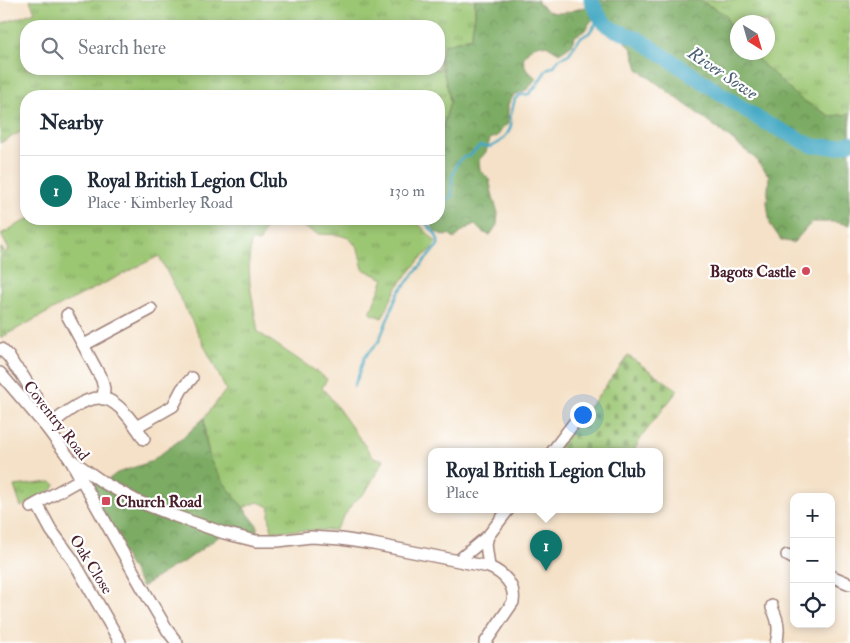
<!DOCTYPE html>
<meta charset="utf-8">
<style>
body{margin:0;font-family:"IM FELL Double Pica",serif;background:#f6f6f7;color:#1f2937}
.controls{position:absolute;right:15px;bottom:15px;display:grid;overflow:hidden;border-radius:10px;box-shadow:0 2px 8px #0003}
.controls button{width:45px;height:45px;display:grid;place-items:center;padding:0;border:0;border-bottom:1px solid #e0e1e3;background:#fff;color:#1f2937;font:25px sans-serif}
.compass{position:absolute;left:730px;top:15px;width:45px;height:45px;border-radius:50%;background:#fff;box-shadow:0 2px 8px #0003;rotate:143deg}
.you{position:absolute;left:582px;top:414px;width:18px;height:18px;margin:-12px;border:4px solid #fff;border-radius:50%;background:#1a73e8;box-shadow:0 0 0 8px #1a73e833}
.badge{display:grid;place-items:center;width:32px;height:32px;border-radius:50%;background:#0f766e;color:#fff;font-size:16px;font-weight:700}
.pin{position:absolute;translate:-50% -41px;filter:drop-shadow(0 1px 2px #0008)}
.pin::after{content:'';position:absolute;top:26px;width:18px;height:15px;background:inherit;clip-path:polygon(0 0,100% 0,50% 100%)}
.popup{position:absolute;left:428px;top:448px;width:235px;height:65px;box-sizing:border-box;display:grid;place-content:center;border-radius:10px;background:#fff;filter:drop-shadow(0 1px 4px #0005);font-size:16px;white-space:nowrap;color:#747a83}
.popup b{font-size:19px;color:#1f2937}
.popup::after{content:'';position:absolute;left:50%;top:100%;margin-left:-10px;border:10px solid transparent;border-top-color:#fff}
.list{margin:0;padding:0;list-style:none}
h2{display:flex;justify-content:space-between;align-items:center;height:65px;margin:0;padding:0 20px;font-size:21px}
h2 small{font-size:16px;font-weight:400;color:#747a83}
.list li{display:grid;grid-template-columns:32px 1fr auto;gap:15px;align-items:center;box-sizing:border-box;height:70px;padding:0 20px;border-top:1px solid #e0e1e3}
.list b{display:block;font-size:19px;white-space:nowrap}
.list p{margin:0;font-size:16px;white-space:nowrap;color:#747a83}
.list em{font-size:16px;font-style:normal;color:#747a83}
.icon{flex:none;width:28px;height:28px;fill:none;stroke:currentColor;stroke-width:2;stroke-linecap:round;stroke-linejoin:round}
.map{position:relative;flex:none;width:850px;height:643px;overflow:hidden}
.search{position:absolute;background:#fff;box-shadow:0 2px 8px #0003;left:20px;top:20px;width:425px;height:55px;display:flex;align-items:center;gap:12px;box-sizing:border-box;padding:0 18px;border-radius:20px;color:#747a83;font-size:19px}
.panel{position:absolute;background:#fff;box-shadow:0 2px 8px #0003;left:20px;top:90px;width:425px;height:135px;border-radius:20px}
.map>svg:first-child{display:block}
</style>
<div class="map">
<svg width="850" height="643" viewBox="0 0 850 643">
<defs>
<pattern id="grass-tufts" width="24" height="20" patternUnits="userSpaceOnUse" patternTransform="scale(1.25)"><rect width="24" height="20" fill="#9bc672"/><path d="M3 7l-1-3M5 7V3M7 7l1-3M15 17l-1-3M17 17v-4M19 17l1-3" fill="none" stroke="#80a05e"/></pattern>
<pattern id="forest-crowns" width="20" height="18" patternUnits="userSpaceOnUse" patternTransform="scale(1.25)"><rect width="20" height="18" fill="#7cab64"/><path d="M2 6a3 3 0 1 1 6 0M12 15a3 3 0 1 1 6 0" fill="none" stroke="#688b53"/></pattern>
<pattern id="cemetery-stones" width="16" height="16" patternUnits="userSpaceOnUse" patternTransform="scale(1.25)"><rect width="16" height="16" fill="#9bc672"/><path d="M2 7V4a2 2 0 0 1 4 0v3zM10 15v-3a2 2 0 0 1 4 0v3z" fill="#80a05e"/></pattern>
</defs>
<rect width="100%" height="100%" fill="#fff"/>
<filter id="ink" filterUnits="userSpaceOnUse"><feTurbulence type="fractalNoise" baseFrequency=".02" numOctaves="2"/><feDisplacementMap in="SourceGraphic" scale="10" xChannelSelector="R" yChannelSelector="G"/><feConvolveMatrix kernelMatrix="1 2 1 2 8 2 1 2 1" color-interpolation-filters="sRGB"/></filter>
<filter id="wash" filterUnits="userSpaceOnUse"><feTurbulence type="fractalNoise" baseFrequency=".0096" numOctaves="4" result="noise"/><feDisplacementMap in="SourceGraphic" scale="20" xChannelSelector="R" yChannelSelector="G"/><feGaussianBlur stdDeviation="1.12" result="paint"/><feColorMatrix in="noise" values="0 0 0 0 0 0 0 0 0 0 0 0 0 0 0 0 0 1.4 0 .05"/><feComposite in="paint" operator="in"/></filter>
<g filter="url(#wash)">
<rect width="100%" height="100%" fill="#f4e1c7"/>
<g fill="url(#grass-tufts)" stroke="#72724e" fill-rule="evenodd">
<path d="M30,0H475V15L471,37L460,41L440,58L448,90L450,102L439,140V96H26V129L0,143V24L35,12ZM26,26H439V69H26Z"/>
<path d="M591,0H850V143L612,29L601,19ZM738,22H768V52H738Z"/>
<path d="M28,219H271L268,221L260,241L258,242L251,240L249,262L250,285L258,332L327,379L322,388L330,397L373,457L384,460L366,491L352,504L335,530L272,531L269,516L270,507L258,502L243,508C234,495 216,475 211,462C206,448 205,432 204,418L226,390L213,363L159,256L69,301L0,338V249L2,248L4,253L9,250L1,234Z"/>
<polygon points="294,219 416,219 410,223 413,224 417,222 436,242 431,250 421,258 397,287 382,318 370,313 384,279 363,269 358,248 349,238 339,235 318,234 300,225 298,220"/>
<polygon points="51,482 54,483 55,485 53,489 21,507 14,486"/>
</g>
<g fill="url(#forest-crowns)" stroke="#636548">
<path d="M475,0H538V3C542,6 547,11 551,12C565,16 579,7 592,6L593,4L591,0H699L725,14L734,37L737,40L738,52L751,53L799,98L830,116L850,114V225L834,222H812L793,243L781,240L770,224L767,203L769,176L755,158L713,125L638,69L632,49L612,29L601,19L597,13L584,31L575,36L571,45L559,53C555,51 552,48 548,46C535,41 529,49 523,59L526,69L536,78L528,89L514,95L508,104V124L503,127L498,136L490,139L486,152L479,160L480,170L489,179L493,197L498,213L497,225L490,235L482,232L474,224L463,231L454,239L450,234L445,236L436,232L427,219H439V140L450,102L448,90L440,58L444,45L471,37L475,15Z"/>
<polygon points="204,418 205,437 211,462 224,483 257,525 257,536 224,533 184,562 171,568 142,587 70,459 104,483 117,473 150,462 184,437"/>
</g>
<polygon fill="url(#cemetery-stones)" stroke="#72724e" points="628,356 678,390 643,435 633,452 556,452"/>
<g fill="none" stroke-linecap="round" stroke-linejoin="round">
<g stroke="#45a9c4" stroke-width="2.5">
<path d="M439,205L452,196V176L458,162L463,157L469,156L480,146C485,146 488,148 492,146C502,143 515,128 510,118L515,99L520,95L529,94L536,86L547,69L554,66L559,59L569,54L579,39L589,33L594,26L601,19"/>
<path d="M354,386L358,377L364,358L379,341L398,293L438,245C440,234 428,228 423,219"/>
</g>
<polyline stroke="#45a9c4" stroke-width="15" points="591,0 601,19 612,29 637,38 762,121 813,146 836,147 850,143"/>
</g>
</g>
<g filter="url(#ink)">
<g fill="none" stroke-linecap="round" stroke-linejoin="round">
<g stroke="#9f8079" stroke-width="14">
<g id="minor">
<polyline points="67,315 102,380 104,389 103,399"/>
<polyline points="84,345 151,309"/>
<polyline points="1,349 9,357 15,367 21,373 37,399"/>
<polyline points="0,373 47,428 70,459 142,587 168,631 177,643"/>
<polyline points="136,427 173,406 182,389 192,378"/>
<path d="M47,428C60,417 87,393 106,399C121,404 136,426 144,439"/>
<polyline points="552,452 580,415"/>
<path d="M70,459L104,483L137,501L175,516L224,533L256,541H278L311,537L341,539L373,544L489,567C503,573 516,585 513,602L485,643"/>
<polyline points="37,504 51,530 73,560 120,642"/>
<polyline points="31,507 81,479"/>
<polyline points="488,536 486,544 489,567"/>
<polyline points="787,555 794,559"/>
<polyline points="459,560 488,536 508,510"/>
<polyline points="831,576 850,584"/>
<path d="M772,606V608C778,619 780,631 776,643"/>
</g>
</g>
<use href="#minor" stroke="#fff" stroke-width="11"/>
</g>
</g>
<g fill="#d1495b" stroke="#fff" stroke-width="2">
<circle cx="806" cy="271" r="5"/>
<rect x="101" y="496" width="10" height="10" rx="2.5"/>
</g>
<g text-anchor="middle" stroke-width="4.5" stroke-linejoin="round" paint-order="stroke">
<g font-size="16" font-weight="bold" fill="#4a1f2b" stroke="#fff" text-anchor="end">
<text x="796" y="277">Bagots Castle</text>
<text x="116" y="507" text-anchor="start">Church Road</text>
</g>
<g font-size="16" fill="#4a1f2b" stroke="#fff">
<text transform="translate(57 420) rotate(52)" y="6">Coventry Road</text>
<text transform="translate(92 564) rotate(58)" y="6">Oak Close</text>
</g>
<g font-size="18" font-style="italic" fill="#485d70" stroke="#fff">
<text transform="translate(723 73) rotate(34)" y="6">River Sowe</text>
</g>
</g>
</svg>
<div class="controls">
<button>+</button>
<button>−</button>
<button><svg class="icon" aria-label="locate" viewBox="0 0 24 24"><circle cx="12" cy="12" r="6"/><path d="M12 2v4M12 18v4M2 12h4M18 12h4"/></svg></button>
</div>
<svg class="compass" viewBox="-18 -18 36 36"><path d="M0-13l5 13h-10z" fill="#e53935"/><path d="M0 13l5-13h-10z" fill="#747a83"/></svg>
<div class="you"></div>
<div class="pin badge" style="left:546px;top:571px">1</div>
<div class="popup"><b>Royal British Legion Club</b>Place</div>
<div class="search"><svg class="icon" aria-label="search" viewBox="0 0 24 24"><circle cx="10" cy="10" r="6"/><path d="M15 15l6 6"/></svg>Search here</div>
<section class="panel">
<h2>Nearby<small></small></h2>
<ul class="list">
<li><span class="badge">1</span><div><b>Royal British Legion Club</b><p>Place · Kimberley Road</p></div><em>130 m</em></li>
</ul>
</section>
</div>
